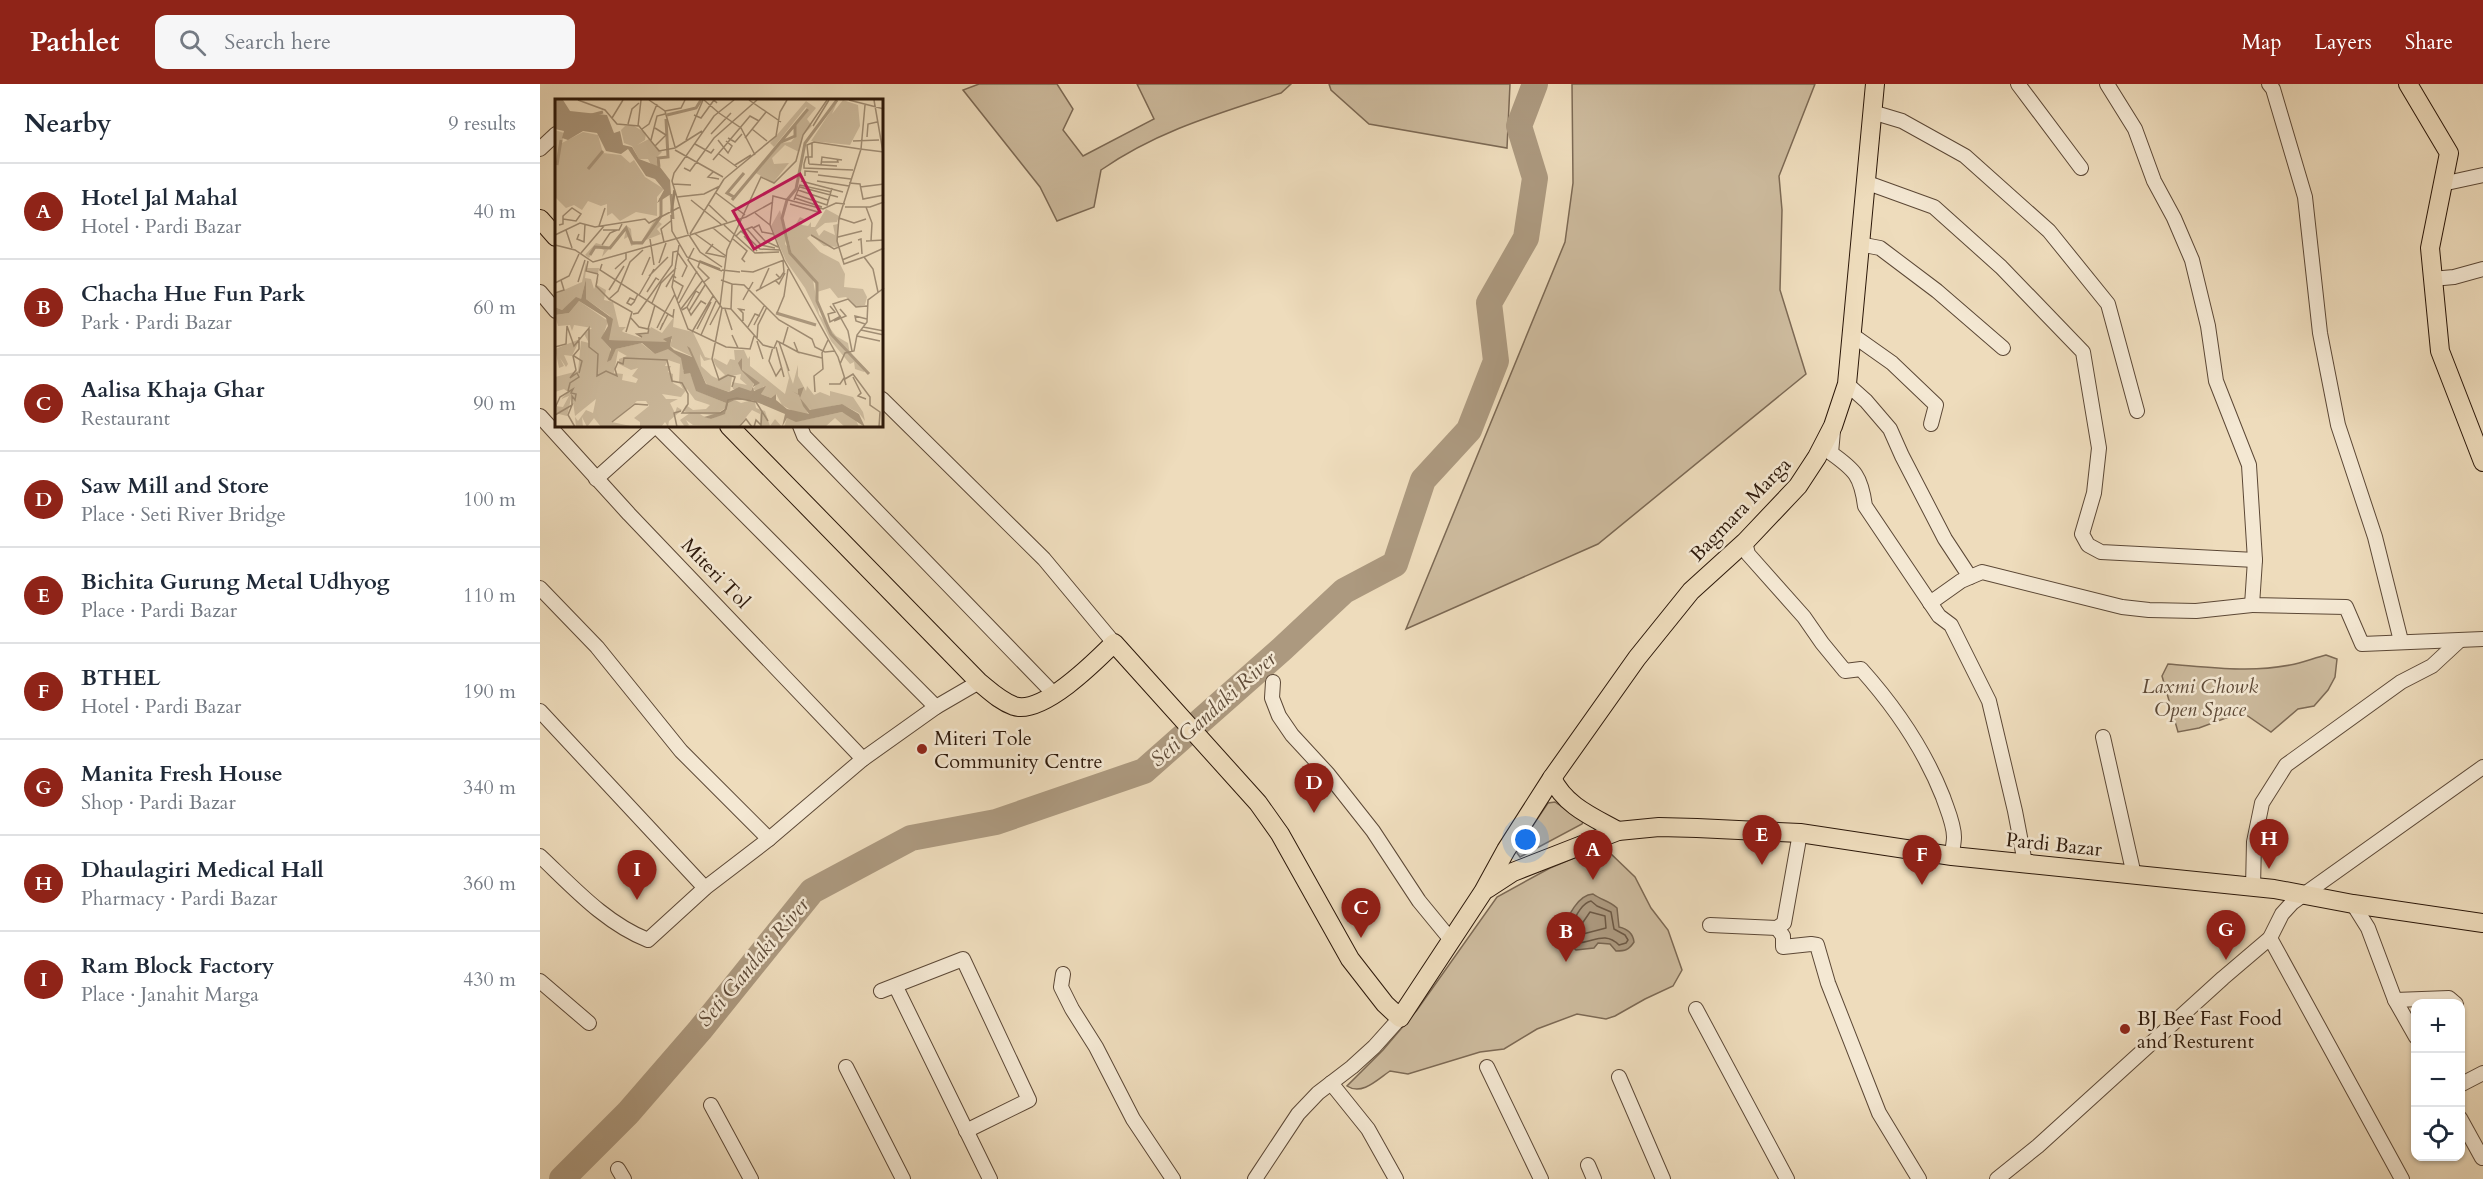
<!DOCTYPE html>
<meta charset="utf-8">
<style>
body{margin:0;font-family:Cardo,serif;background:#f6f6f7;color:#1f2937}
.controls{position:absolute;right:18px;bottom:18px;display:grid;overflow:hidden;border-radius:12px;box-shadow:0 2px 4px #0004}
.controls button{width:54px;height:54px;display:grid;place-items:center;padding:0;border:0;border-bottom:2px solid #e0e1e3;background:#fff;color:#1f2937;font:30px sans-serif}
.you{position:absolute;left:986px;top:756px;width:21px;height:21px;margin:-15px;border:4px solid #fff;border-radius:50%;background:#1a73e8;box-shadow:0 0 0 9px #1a73e833}
.badge{display:grid;place-items:center;width:39px;height:39px;border-radius:50%;background:#8f2418;color:#fff;font-size:20px;font-weight:700}
.pin{position:absolute;translate:-50% -50px;filter:drop-shadow(0 2px 3px #0008)}
.pin::after{content:'';position:absolute;top:32px;width:21px;height:18px;background:inherit;clip-path:polygon(0 0,100% 0,50% 100%)}
.list{margin:0;padding:0;list-style:none}
h2{display:flex;justify-content:space-between;align-items:center;height:78px;margin:0;padding:0 24px;font-size:26px}
h2 small{font-size:20px;font-weight:400;color:#747a83}
.list li{display:grid;grid-template-columns:39px 1fr auto;gap:18px;align-items:center;box-sizing:border-box;height:96px;padding:0 24px;border-top:2px solid #e0e1e3}
.list b{display:block;font-size:22px;white-space:nowrap}
.list p{margin:0;font-size:20px;white-space:nowrap;color:#747a83}
.list em{font-size:20px;font-style:normal;color:#747a83}
.icon{flex:none;width:33px;height:33px;fill:none;stroke:currentColor;stroke-width:2;stroke-linecap:round;stroke-linejoin:round}
.map{position:relative;flex:none;width:1943px;height:1095px;overflow:hidden}
header{display:flex;align-items:center;gap:36px;box-sizing:border-box;height:84px;padding:0 30px;background:#8f2418;color:#fff}
header strong{font-size:28px}
nav{display:flex;gap:33px;margin-inline-start:auto;font-size:21px}
.search{width:420px;height:54px;background:#f6f6f7;display:flex;align-items:center;gap:15px;box-sizing:border-box;padding:0 21px;border-radius:12px;color:#747a83;font-size:22px}
main{display:flex}
aside{flex:1;background:#fff}
.map>svg:first-child{display:block}
</style>
<header>
<strong>Pathlet</strong>
<div class="search"><svg class="icon" aria-label="search" viewBox="0 0 24 24"><circle cx="10" cy="10" r="6"/><path d="M15 15l6 6"/></svg>Search here</div>
<nav><a>Map</a><a>Layers</a><a>Share</a></nav>
</header>
<main>
<aside>
<h2>Nearby<small>9 results</small></h2>
<ul class="list">
<li><span class="badge">A</span><div><b>Hotel Jal Mahal</b><p>Hotel · Pardi Bazar</p></div><em>40 m</em></li>
<li><span class="badge">B</span><div><b>Chacha Hue Fun Park</b><p>Park · Pardi Bazar</p></div><em>60 m</em></li>
<li><span class="badge">C</span><div><b>Aalisa Khaja Ghar</b><p>Restaurant</p></div><em>90 m</em></li>
<li><span class="badge">D</span><div><b>Saw Mill and Store</b><p>Place · Seti River Bridge</p></div><em>100 m</em></li>
<li><span class="badge">E</span><div><b>Bichita Gurung Metal Udhyog</b><p>Place · Pardi Bazar</p></div><em>110 m</em></li>
<li><span class="badge">F</span><div><b>BTHEL</b><p>Hotel · Pardi Bazar</p></div><em>190 m</em></li>
<li><span class="badge">G</span><div><b>Manita Fresh House</b><p>Shop · Pardi Bazar</p></div><em>340 m</em></li>
<li><span class="badge">H</span><div><b>Dhaulagiri Medical Hall</b><p>Pharmacy · Pardi Bazar</p></div><em>360 m</em></li>
<li><span class="badge">I</span><div><b>Ram Block Factory</b><p>Place · Janahit Marga</p></div><em>430 m</em></li>
</ul>
</aside>
<div class="map">
<svg width="1943" height="1095" viewBox="0 0 1943 1095">
<rect width="100%" height="100%" fill="#eedcbc"/>
<filter id="stains"><feTurbulence type="fractalNoise" baseFrequency=".00333" numOctaves="4"/><feColorMatrix values="0 0 0 0 .2 0 0 0 0 .09 0 0 0 0 .02 0 0 0 .5 -.17"/></filter>
<radialGradient id="worn" r=".72"><stop offset=".6" stop-color="#630" stop-opacity="0"/><stop offset="1" stop-color="#630" stop-opacity=".3"/></radialGradient>
<g fill="#cdbb9e" stroke="#7c6954" stroke-width="1.5">
<path d="M439,0H517L533,25L523,46L543,72L614,35L597,0H751L741,9C677,30 617,47 561,86L554,123L517,137L500,103L423,6Z"/>
<polygon points="789,0 970,0 967,64 829,40 791,6"/>
<polygon points="1032,0 1275,0 1239,92 1242,126 1240,206 1266,290 1058,460 866,545 1025,158 1033,99"/>
<path d="M1786,571L1797,575L1795,593L1788,606L1774,622L1758,625L1731,648L1702,628L1659,644L1638,648L1622,592L1628,580C1668,583 1710,589 1750,581C1762,579 1774,574 1786,571Z"/>
<path d="M1015,718C1024,725 1037,728 1044,735L1042,740L980,773L977,769L979,762L1008,719Z"/>
<path d="M1053,766L1070,769L1095,793L1111,824L1128,846L1142,886L1133,902L1105,915L1075,932L1066,935L1037,930L997,945L964,965L940,968L868,990L850,987C838,995 822,1012 807,1002L843,966L877,926L957,813L1010,784Z"/>
</g>
<path fill="#ac997f" stroke="#786550" stroke-width="1.5" d="M1053,810C1061,816 1070,817 1077,824L1079,843C1088,845 1093,849 1094,858C1089,866 1085,867 1076,867L1070,860L1058,859L1054,864L1036,866L1024,855L1022,847C1028,833 1037,811 1053,810Z"/>
<g fill="none" stroke-linecap="round" stroke-linejoin="round">
<g stroke="#6c5844" stroke-width="1.5">
<path d="M1051,817L1057,822L1071,828L1074,845L1085,851L1088,856L1086,859L1079,861C1065,847 1054,858 1038,859L1030,853L1029,847C1033,837 1041,819 1051,817Z"/>
<polygon points="1050,828 1065,832 1066,844 1039,851 1037,847"/>
</g>
<polyline stroke="#ac997f" stroke-width="26" points="22,1095 88,1029 160,946 272,807 371,754 456,738 604,687 742,565 804,507 855,480 883,396 929,346 956,277 949,219 986,154 995,94 979,42 995,0"/>
<g stroke="#5c4836" stroke-width="16">
<g id="minor">
<polyline points="1478,0 1541,84"/>
<polyline points="1567,0 1595,45 1614,97 1634,134 1652,176 1668,242 1676,297 1709,381 1715,476 1712,521 1806,523 1822,560 1943,555"/>
<polyline points="1729,0 1733,5 1765,113 1780,249 1798,341 1835,453 1861,557"/>
<polyline points="1332,28 1362,37 1425,72 1509,147 1568,220 1597,327"/>
<polyline points="0,65 16,50"/>
<polyline points="1325,98 1394,123 1461,183 1543,268 1559,364 1554,409 1542,450 1548,461 1561,468 1715,476"/>
<polyline points="1902,100 1943,91"/>
<polyline points="1319,160 1340,164 1397,207 1463,264"/>
<polyline points="1892,195 1914,193 1943,185"/>
<polyline points="0,208 16,227"/>
<polyline points="1311,250 1352,279 1396,321 1391,340"/>
<polyline points="1307,300 1326,317 1350,345 1362,372 1405,455 1430,493"/>
<polyline points="342,315 504,475 574,559"/>
<polyline points="0,332 89,430 323,675"/>
<polyline points="116,342 396,623"/>
<polyline points="260,342 264,352 514,610"/>
<path d="M1293,347L1291,369C1315,386 1321,392 1325,422L1399,532L1411,541L1449,617L1475,727L1485,779"/>
<polyline points="56,395 115,342"/>
<path d="M1205,458L1208,470L1264,533L1282,559L1305,587L1321,585C1356,624 1384,665 1403,713C1407,725 1414,740 1414,753C1414,759 1412,766 1412,772"/>
<polyline points="0,504 57,563 141,667 229,755"/>
<polyline points="1390,519 1421,497 1442,488 1582,523 1609,526 1656,527 1712,521"/>
<polyline points="733,598 732,614 739,632 752,651 788,690 833,747 879,817 911,856"/>
<polyline points="0,627 165,804"/>
<polyline points="1563,653 1594,791"/>
<path d="M0,772C33,803 65,839 108,856L165,804L229,755L323,675L396,623L439,598"/>
<polyline points="1713,803 1714,758 1722,719 1746,681 1861,598 1892,582 1919,557"/>
<polyline points="1813,820 1828,844 1855,916 1876,953"/>
<polyline points="1170,841 1237,844 1244,839 1260,749"/>
<polyline points="1237,844 1243,852 1243,863 1271,860 1277,861 1288,899 1339,1029 1379,1095"/>
<polyline points="1730,854 1862,1095"/>
<polyline points="523,890 521,903 532,925 556,963 593,1035 633,1095"/>
<polyline points="0,897 49,939"/>
<polyline points="356,903 450,1095"/>
<polyline points="341,907 423,875 489,1016 426,1047"/>
<polyline points="1855,916 1909,914 1916,920"/>
<polyline points="1156,925 1247,1095"/>
<polyline points="306,983 363,1095"/>
<polyline points="947,983 1001,1095"/>
<polyline points="1079,993 1123,1095"/>
<polyline points="791,999 828,1045 856,1095"/>
<polyline points="1920,1001 1943,989"/>
<polyline points="171,1021 211,1095"/>
<polyline points="1920,1034 1942,1074"/>
<polyline points="1048,1081 1054,1095"/>
<polyline points="78,1085 84,1095"/>
<polyline points="715,1095 758,1030 778,1009 812,983 834,963 860,934"/>
<polyline points="1457,1095 1498,1062 1683,894 1730,854 1742,830 1752,819 1943,683"/>
</g>
</g>
<g stroke="#2b1709" stroke-width="20">
<g id="major">
<polyline points="1868,0 1909,69 1890,164 1900,267 1943,378"/>
<polyline points="0,135 16,153"/>
<path d="M189,342L439,598C450,607 460,617 474,622C502,631 555,578 574,559L718,719L740,750L810,875L845,920L860,934L943,808L966,766L1012,694L1097,574L1151,507L1205,458L1258,402L1277,373L1293,342L1307,300L1335,0"/>
<path d="M1012,694C1025,722 1053,733 1078,747"/>
<polyline points="947,805 973,788 1078,747 1119,743 1157,744 1260,749 1412,772 1734,805 1813,820 1943,839"/>
</g>
</g>
<use href="#minor" stroke="#f4e8d3" stroke-width="14"/>
<use href="#major" stroke="#eedcbc" stroke-width="18"/>
</g>
<g fill="#8f2418" stroke="#f4e8d3" stroke-width="2">
<circle cx="382" cy="665" r="6"/>
<circle cx="1585" cy="945" r="6"/>
</g>
<g text-anchor="middle" stroke-width="5" stroke-linejoin="round" paint-order="stroke">
<g font-size="20" fill="#2b1709" stroke="#f4e8d3">
<text transform="translate(1200 425) rotate(-46)" y="7">Bagmara Marga</text>
<text transform="translate(176 489) rotate(46)" y="7">Miteri Tol</text>
<text transform="translate(1514 760) rotate(6)" y="7">Pardi Bazar</text>
</g>
<g font-size="20" font-style="italic" fill="#5c4836" stroke="#f4e8d3">
<text x="1660" y="609">Laxmi Chowk<tspan x="1660" dy="23">Open Space</tspan></text>
</g>
<g font-size="20" fill="#2b1709" stroke="#f4e8d3" text-anchor="start">
<text x="394" y="661">Miteri Tole<tspan x="394" dy="23">Community Centre</tspan></text>
<text x="1597" y="941">BJ Bee Fast Food<tspan x="1597" dy="23">and Resturent</tspan></text>
</g>
<g font-size="21" font-style="italic" fill="#5f4b38" stroke="#f4e8d3">
<text transform="translate(673 625) rotate(-42)" y="7">Seti Gandaki River</text>
<text transform="translate(213 878) rotate(-50)" y="7">Seti Gandaki River</text>
</g>
</g>
<g transform="translate(15 15)">
<rect width="328" height="328" fill="#eedcbc"/>
<path d="M283,1L277,15L288,1L303,6L305,27L295,46L256,42ZM251,2L261,9L252,20L257,27L248,36L244,53L230,46L217,59L219,65L234,64L218,84L201,74L226,44L236,43L241,37V26L254,11L251,8L219,48L215,44ZM70,27H79L91,34L90,41L82,46L94,40L107,53L101,59L103,67L98,69L93,60H84L77,47L69,44L66,31ZM0,31L9,34L7,44L28,33L43,36L48,54L66,56L75,64L79,61L90,78L109,90L102,98V117L81,113L65,122L57,114L52,117V105L46,107L33,102L27,111L19,106L11,109L0,98ZM271,110L284,117L282,123L270,124L261,131L264,137L269,131L280,136L278,126L283,125V148L269,147L256,136L252,139L265,153L284,163L290,175L289,188L308,190L312,198L310,206L301,208L291,198L283,199L275,189L262,193L259,179L237,157L231,129L239,128L245,118L251,121H245L247,126L253,127L256,123V128H260ZM225,111L232,137L230,145L258,181L264,215L281,237L293,244L295,255L311,270L309,273L300,270L299,263L295,265L276,242L250,189L231,162L216,127ZM100,120L107,125L102,130L106,135L76,147L75,137L69,140L71,130L47,158L49,151L41,148L34,159L30,156L41,144L54,148L72,127L76,130L77,142H87ZM31,163V169H44L43,175L31,171L30,179L36,180L39,190L44,179L42,186L51,191L49,201L58,203L64,228H71L67,232L68,233L86,239L83,235L93,234L96,228L107,234L119,218L118,228L138,233L150,258L157,260L149,262L145,255L146,267L157,277L163,280L170,276L161,267L158,261L159,259L172,266L175,260L180,261L179,251H189L193,260L195,257V267L230,295L234,279L230,263L238,285L243,266V277L251,292L252,287L259,296L265,293L275,297V292L298,298L308,313L310,322L304,314L286,305L257,312L249,305L253,315H243L227,306L221,295L216,299L206,295L209,287L203,293L198,290L201,286L199,283L196,292L178,290L177,283L192,286L185,280L186,275L177,277L175,293L152,286L138,258L115,247L117,240L111,239L113,243L108,244L54,241L55,217L31,200V180L26,200H20L7,211L0,208V195L27,183ZM24,202L53,222L47,240L55,249L56,260L61,250L86,244L100,255L113,249L128,260V272H135L131,274H135L142,292L171,304L172,308L160,316L145,315L148,317L156,320L170,314L173,303L180,301L186,304L197,301L215,307L200,303L201,309L210,312L215,327L220,320L227,328H205V315L197,311L183,328L138,326L131,321L134,326L130,328L125,321L135,314L128,312L131,306L138,311L151,310L155,306L140,301L132,290L126,298L107,295L111,300H123L115,304L120,314L122,308L127,311L114,322L113,328L110,323L106,328H85V323L79,319L94,307L91,302H82L57,323L80,328H46L39,319L32,328L27,318L28,328H21L20,318L23,322L31,311L38,314L41,300L20,317L17,295L12,317L0,314V307L8,308L14,297L6,300L13,293L9,290L0,293V278L23,272L26,242L34,244L29,235L37,229L19,226L17,232L15,226L3,227L0,216L14,214ZM63,252L72,257L64,260V265L76,271L83,269L77,277L83,280L81,284L67,281L68,275L59,274ZM113,261L125,265L124,283L128,290L118,284V275L113,273L116,267H110ZM25,240L17,257L9,256L13,265L11,268L5,259L9,267L4,269L0,250ZM287,313L300,319L304,328H290L280,319L270,328H229L232,319L244,322Z" fill="#cdbb9e" fill-rule="evenodd"/>
<path d="M0,1H8L15,12L52,16L59,34L65,32L68,46L77,48L84,60L105,68L115,81L116,95L102,104L109,91L100,80L91,77L73,50L66,55L51,52L42,34L28,32L13,41L7,39L9,32L0,30ZM31,180V200L58,220L54,241L112,243L108,240L117,237L115,247L119,251L137,258L132,247L135,249L151,285L174,293L184,288L196,292L199,285L186,271L183,264L187,259V271L205,284L198,288L199,292L211,287L206,295L216,299L221,295V301L232,310L254,315L248,307L244,296L237,292L243,295V290L249,288L245,299L255,311L287,305L304,315L310,328L287,313L241,323L232,319L227,328L230,315L197,301H180L173,304L170,315L156,320L149,318L169,312L171,304L141,292L135,274L129,275L126,259L113,250L100,255L87,244L61,250L56,261L52,263L56,250L46,239L53,227L51,219L24,202L14,214L0,216V208L7,211L21,198L26,200Z" fill="#ac997f"/>
<path fill="none" stroke="#ac997f" stroke-width="3" d="M282,1L250,44L241,90L232,101L227,119L235,154L262,184V202L276,235L314,275M0,12L29,18L48,13M112,16L141,9L146,1M224,44L240,37V25M2,66L6,41M104,68L103,59L113,58L111,20M33,70L48,52M116,95L118,120M179,98L172,94L189,74M177,101L253,10M35,156L40,148L55,149L71,129L77,144H87L106,117V99M221,214L261,226"/>
<path fill="none" stroke="#a08d74" stroke-width="1.5" d="M23,1L50,11L62,25L84,27L104,52L120,49M94,1L110,12L120,48M149,1L164,14M194,1L226,23M294,1L329,10M319,1L328,53M310,6L306,50L284,119L282,142L289,165L309,158L318,170L323,193M110,12L126,9L130,1M164,14L186,29L200,56M139,16L146,19L159,1L162,4M57,19L68,1M73,25L77,10L84,4M83,27L86,1M258,27L274,1M100,29L111,36L100,47M87,30L94,25L102,5M197,30L212,42M156,35L176,14M312,38L313,25L322,23M173,39L180,43L187,35M190,39L211,13M96,41L102,17L110,15M131,41L148,1M163,41L173,54L177,47L171,42M298,42L324,41M140,45L156,54L159,50M120,49L147,32M305,50L329,53M120,51L168,78M164,55L182,68M158,61L195,17L204,22M267,63H283L282,60M249,65V69L298,71M249,65L251,58H257V44M254,65L252,46L259,43L305,50M254,65L282,67M180,66L196,56M266,66L267,58L287,61M129,69L135,72L159,39L202,1M158,73L153,78L164,80M263,76L296,80M250,77V72L263,73M169,80L221,37L225,13L232,1M246,82L288,93M262,82L294,87M294,84L305,85L308,100L329,96M118,85L136,86M245,88L283,98M305,88L329,85M243,91L273,101M161,94L190,116M242,96L272,106L277,89M122,98L149,95L165,87M240,99L267,108M136,101L167,126M239,101L245,86L276,93M235,105L263,113L265,109M290,105L281,104L268,110L218,97L215,126L229,161L283,258L290,280L298,275L315,298V306L325,313L324,328M154,106L172,123M290,108H315L329,103M311,108L317,124L316,142M116,113L119,91M117,113L120,93M200,114L215,126M116,116L117,132L132,158L167,172M284,119L299,124L311,120M4,126L8,125V117L17,109L26,115L21,122L8,120M169,126L181,137L186,132L205,150L225,151M44,127L50,109M158,129L175,143M198,129L204,126L207,133L218,135M192,130L206,146L220,149M11,131L17,149M48,131H64L67,125M187,132L197,128L210,142L223,148M139,134L171,157M24,135L22,140L29,143L30,125M133,135L117,82L119,74L159,17L179,1M135,135L169,80M0,136L25,124L40,128L90,120L94,124L125,108M134,136L145,153L167,168M135,136L191,118L218,103M256,136L279,150L297,143M181,137L200,154L224,153M189,137L202,152M283,138L307,132M95,140L99,166M178,140L192,152L187,160L190,163M303,141L306,140L307,155M311,142L329,141M109,143L106,130L117,121M158,145L151,154L170,158M0,146L20,151L38,163L134,136M47,146L55,134L62,131M124,146L117,188L133,230L171,248L183,249L177,236M139,149L133,161L167,209L176,210L177,185L166,181M26,154L49,127M123,154L132,167L127,178M309,158L329,149M287,161L304,154M33,162L31,172L43,175M104,164L111,144M47,165L45,171L110,213L120,195M60,170L71,160V154M167,171L185,173M186,172L198,173L229,161M43,175L41,187L55,201M221,175L225,179L229,173L228,162M87,176L95,158M94,177L113,158M118,181L128,187L122,201M220,181L224,185L230,174M23,183L30,161M149,183L154,179L143,168L145,162L165,170M0,184L14,177L24,155M177,185L189,186L224,221L257,240L260,248L270,253L280,252M111,188L118,176L121,179M205,189L214,169M54,191L69,167M201,192L225,179M92,193L101,179L104,181M0,194L9,191L6,181M84,196L99,170M80,201L75,199L72,204L76,206L79,203L83,195M188,201L198,183M97,204L106,184L121,169M124,204L142,172M165,207L172,151L206,78L219,84L241,62L248,36L272,1M275,207L280,213L273,215L275,223L286,217M132,208L141,192L144,194M167,209L157,260L164,281L173,276L180,278L177,288M126,210L148,181M170,210L177,231M176,210L208,246L219,249L222,242L228,245L233,228M127,211L132,208L136,216L146,202L151,205M134,212L150,186M222,214L229,197L233,170M78,215L83,214L117,166L118,153L123,152M75,218L84,228L93,230L100,206M188,222V214L184,210L190,211M279,222L291,217L285,210M108,224L105,231L113,215M310,225L301,222L300,217L312,220M155,226L165,207M199,226L209,207M193,228L200,215L205,217M308,228L329,232M102,229L110,213L118,218L119,210M142,230L156,203M306,231L329,236M71,233L77,213L54,200L63,192L75,163L88,151M137,233L158,197M146,236L161,202M302,237L325,242M87,238L82,235L93,234L94,229M202,240L203,226L212,208M202,242L208,260M224,243L234,272M228,245L243,253L239,243M0,248L11,245L12,227L19,247L34,229V248L43,255L42,277L51,272L62,277L60,270L63,263L68,265L69,259L112,261L117,282L127,284L133,295V305L127,314H165L171,310L173,301L182,299L201,303L213,322M218,248L214,262L221,277L227,268M221,248L229,278M183,249L195,250L199,237M297,252L293,232L278,205L293,200L301,208L312,207M243,253L267,259M19,257L27,262L24,274M285,265L290,254L299,252L302,236L312,223L313,201L329,189M298,278L306,294L303,297L311,300M274,285H285L289,279L291,286M13,292L15,284L24,278L22,274L15,279L21,271L18,257L24,250V238M260,293L259,277L268,270L267,254L273,241M0,309L5,298L18,290L16,294L21,295L20,301L17,297V306M0,316L17,306L13,316L20,328M57,323L80,305L93,306M122,328L119,314L126,312M184,328L191,320L197,328M199,328L201,321L206,326L207,312"/>
<path fill="#c2185b" fill-opacity="0.15" stroke="#c2185b" stroke-width="3" d="M245,75L265,113L199,150L178,112Z"/>
<rect width="328" height="328" fill="none" stroke="#2b1709" stroke-width="3"/>
</g>
<rect width="100%" height="100%" filter="url(#stains)"/>
<rect width="100%" height="100%" fill="url(#worn)"/>
</svg>
<div class="controls">
<button>+</button>
<button>−</button>
<button><svg class="icon" aria-label="locate" viewBox="0 0 24 24"><circle cx="12" cy="12" r="6"/><path d="M12 2v4M12 18v4M2 12h4M18 12h4"/></svg></button>
</div>
<div class="you"></div>
<div class="pin badge" style="left:1053px;top:796px">A</div>
<div class="pin badge" style="left:1026px;top:878px">B</div>
<div class="pin badge" style="left:821px;top:854px">C</div>
<div class="pin badge" style="left:774px;top:729px">D</div>
<div class="pin badge" style="left:1222px;top:781px">E</div>
<div class="pin badge" style="left:1382px;top:801px">F</div>
<div class="pin badge" style="left:1686px;top:876px">G</div>
<div class="pin badge" style="left:1729px;top:785px">H</div>
<div class="pin badge" style="left:97px;top:816px">I</div>
</div>
</main>
